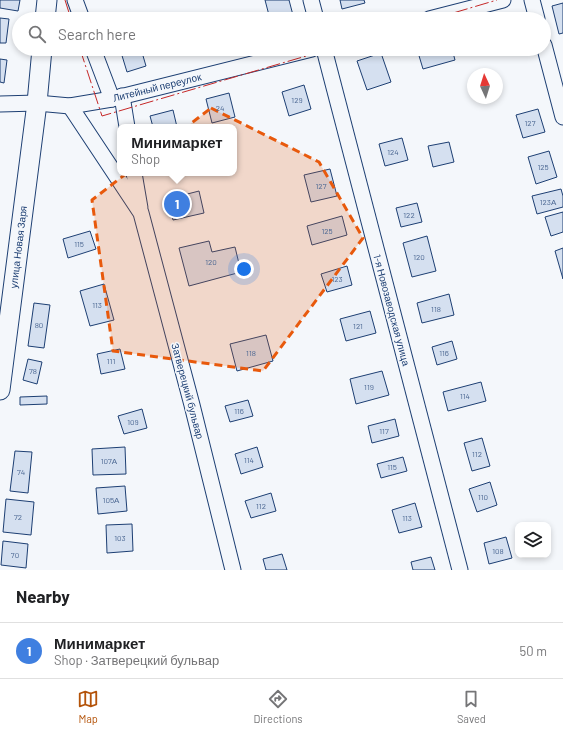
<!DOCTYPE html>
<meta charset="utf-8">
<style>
body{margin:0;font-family:Barlow,sans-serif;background:#f6f6f6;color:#202124}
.controls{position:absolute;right:12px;bottom:12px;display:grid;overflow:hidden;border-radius:8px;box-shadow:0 2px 6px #0003}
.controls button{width:36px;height:36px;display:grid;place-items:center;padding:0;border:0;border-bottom:1px solid #e0e0e0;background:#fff;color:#202124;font:20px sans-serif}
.compass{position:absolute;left:467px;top:68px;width:36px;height:36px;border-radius:50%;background:#fff;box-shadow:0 2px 6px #0003;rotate:356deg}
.you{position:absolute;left:244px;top:269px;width:14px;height:14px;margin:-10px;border:3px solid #fff;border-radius:50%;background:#1a73e8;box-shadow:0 0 0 6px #1a73e833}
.badge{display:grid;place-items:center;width:26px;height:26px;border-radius:50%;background:#b45309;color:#fff;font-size:13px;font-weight:700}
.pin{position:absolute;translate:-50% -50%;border:2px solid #fff;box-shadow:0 1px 4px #0006}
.popup{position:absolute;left:117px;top:124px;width:120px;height:52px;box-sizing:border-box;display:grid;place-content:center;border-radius:8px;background:#fff;filter:drop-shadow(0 1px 3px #0005);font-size:13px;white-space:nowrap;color:#757577}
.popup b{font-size:15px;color:#202124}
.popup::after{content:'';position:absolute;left:50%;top:100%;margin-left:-8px;border:8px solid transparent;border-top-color:#fff}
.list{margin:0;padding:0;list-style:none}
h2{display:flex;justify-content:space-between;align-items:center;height:52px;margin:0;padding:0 16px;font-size:17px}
h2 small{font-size:13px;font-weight:400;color:#757577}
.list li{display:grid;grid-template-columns:26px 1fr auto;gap:12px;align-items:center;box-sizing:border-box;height:56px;padding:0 16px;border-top:1px solid #e0e0e0}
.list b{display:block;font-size:15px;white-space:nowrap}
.list p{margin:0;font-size:13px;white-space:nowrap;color:#757577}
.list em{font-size:13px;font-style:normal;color:#757577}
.icon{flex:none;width:22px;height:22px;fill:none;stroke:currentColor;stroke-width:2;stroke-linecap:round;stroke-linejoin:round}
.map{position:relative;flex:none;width:563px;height:570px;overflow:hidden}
.search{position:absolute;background:#fff;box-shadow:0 2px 6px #0003;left:12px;right:12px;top:12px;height:44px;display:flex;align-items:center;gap:10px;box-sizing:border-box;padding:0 14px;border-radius:22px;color:#757577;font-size:15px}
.sheet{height:108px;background:#fff}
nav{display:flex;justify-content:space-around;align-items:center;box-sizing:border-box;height:56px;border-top:1px solid #e0e0e0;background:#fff;font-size:11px;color:#757577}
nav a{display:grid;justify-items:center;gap:2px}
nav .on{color:#b45309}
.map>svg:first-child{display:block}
</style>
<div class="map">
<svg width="563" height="570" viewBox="0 0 563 570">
<rect width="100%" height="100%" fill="#f4f7fb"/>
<g fill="#d5e0f0" stroke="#1d3f73">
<polygon points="0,0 20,0 18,11 0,8"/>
<polygon points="265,0 289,0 294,19 270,19"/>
<polygon points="340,0 364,0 365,3 342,9"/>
<polygon points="563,3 563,33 559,34 552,6"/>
<polygon points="0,18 9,19 6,43 0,43"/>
<polygon points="120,49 141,49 146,66 127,72"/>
<polygon points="417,49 452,49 455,60 423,69"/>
<polygon points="381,53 391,82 367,90 357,61"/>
<polygon points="0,59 7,60 4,83 0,82"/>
<polygon points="304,85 311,109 289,116 282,92"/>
<polygon points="229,93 235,117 212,123 206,99"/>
<polygon points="538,109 545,132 523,138 516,115"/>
<polygon points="173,110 177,127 153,127 150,116"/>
<polygon points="402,138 408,160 385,166 379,144"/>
<polygon points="449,142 454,162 433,167 428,146"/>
<polygon points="549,151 557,177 536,184 528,157"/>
<polygon points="330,169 337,196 311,202 304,175"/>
<polygon points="561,189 563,196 563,207 537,214 532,196"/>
<polygon points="199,191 204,213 173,220 168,199"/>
<polygon points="417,203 422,222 401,227 396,208"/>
<polygon points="563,212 563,232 551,236 545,217"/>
<polygon points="342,216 347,235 312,245 307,226"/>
<polygon points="90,231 96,249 68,258 63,239"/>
<polygon points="427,236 436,271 412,277 403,243"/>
<polygon points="209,241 212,252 235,247 241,272 189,286 179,248"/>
<polygon points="563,248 563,279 555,251"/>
<polygon points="347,266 352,285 327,292 321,274"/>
<polygon points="104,284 114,320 90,326 80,291"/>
<polygon points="449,294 454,315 422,323 417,303"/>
<polygon points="34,303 50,305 44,348 28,346"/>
<polygon points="370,311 376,333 346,341 340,319"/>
<polygon points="266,335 273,361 237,371 230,344"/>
<polygon points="452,341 457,359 437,365 432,347"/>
<polygon points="120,349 125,369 101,374 97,354"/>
<polygon points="28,359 42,362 37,384 23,380"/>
<polygon points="382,371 389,395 356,404 350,379"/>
<polygon points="481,382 486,401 448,411 443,392"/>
<polygon points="47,396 47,404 20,405 20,397"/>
<polygon points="248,400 253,416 230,422 225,406"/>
<polygon points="142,409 147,428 124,434 118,416"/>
<polygon points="395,419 399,436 372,443 368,426"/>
<polygon points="482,438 490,466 472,471 464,443"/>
<polygon points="125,447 126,474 93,475 92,449"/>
<polygon points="257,447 263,467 241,474 235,454"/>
<polygon points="15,451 32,452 28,493 10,491"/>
<polygon points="403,457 407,471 381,478 377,464"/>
<polygon points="490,482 497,505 477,512 469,489"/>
<polygon points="125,486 127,511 98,514 96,488"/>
<polygon points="271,493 276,511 251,518 245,501"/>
<polygon points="6,499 34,502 31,535 3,532"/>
<polygon points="415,503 422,527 399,533 392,510"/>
<polygon points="132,524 133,551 107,553 106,525"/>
<polygon points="506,537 512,558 489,564 484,543"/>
<polygon points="3,541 28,544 26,568 1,565"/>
<polygon points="282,554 287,570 266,570 263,559"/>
<polygon points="431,557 435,570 413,570 411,562"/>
</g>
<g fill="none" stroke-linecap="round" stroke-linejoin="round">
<g stroke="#1d3f73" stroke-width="17">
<g id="minor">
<polyline points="75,0 82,19"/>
<polyline points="311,0 316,19"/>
<polyline points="532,0 537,19"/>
<polyline points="429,19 503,0"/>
<polyline points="544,45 563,117"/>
<polyline points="93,49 112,99"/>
<polyline points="324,49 460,570"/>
<polyline points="122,96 127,127"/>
<polyline points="0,104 37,103 70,106 112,99 312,49"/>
<polyline points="70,106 141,213 192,405 233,570"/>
<polyline points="134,173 140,208"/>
</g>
</g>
<g stroke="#1d3f73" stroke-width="21">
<g id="major">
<polyline points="45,19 47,0"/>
<polyline points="0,390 37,103 42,49"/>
</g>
</g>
<use href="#minor" stroke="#f4f7fb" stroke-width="15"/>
<use href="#major" stroke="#f4f7fb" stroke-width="19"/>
<g stroke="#c62828" stroke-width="1" stroke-dasharray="14 3 2 3" stroke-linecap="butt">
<polyline points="65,0 71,19"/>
<polyline points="433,19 497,0"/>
<polyline points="80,49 102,116 330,49"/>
</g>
</g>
<path fill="#e8590c" fill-opacity="0.2" stroke="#e8590c" stroke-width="3" stroke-dasharray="8 5" stroke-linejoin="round" d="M211,108L319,162L363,238L263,371L113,351L92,200Z"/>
<g text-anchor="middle" stroke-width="3" stroke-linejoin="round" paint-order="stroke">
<g font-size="8" fill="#4b6792">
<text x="297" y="103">129</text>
<text x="220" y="111">24</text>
<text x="530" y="126">127</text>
<text x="393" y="155">124</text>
<text x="543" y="170">125</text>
<text x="321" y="189">127</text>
<text x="548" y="205">123А</text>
<text x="409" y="218">122</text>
<text x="327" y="234">125</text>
<text x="79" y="247">115</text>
<text x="419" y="260">120</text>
<text x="211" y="265">120</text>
<text x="337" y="282">123</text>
<text x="97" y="308">113</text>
<text x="436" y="312">118</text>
<text x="39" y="328">80</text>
<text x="358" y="329">121</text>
<text x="251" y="356">118</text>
<text x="444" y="356">116</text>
<text x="111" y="364">111</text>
<text x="33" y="374">78</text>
<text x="369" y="390">119</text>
<text x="465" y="399">114</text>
<text x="239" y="414">116</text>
<text x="133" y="425">109</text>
<text x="384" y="434">117</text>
<text x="477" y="457">112</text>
<text x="249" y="463">114</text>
<text x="109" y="464">107А</text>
<text x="392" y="470">115</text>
<text x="21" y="475">74</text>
<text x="483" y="500">110</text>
<text x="111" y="503">105А</text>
<text x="261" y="509">112</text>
<text x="18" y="520">72</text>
<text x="407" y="521">113</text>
<text x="120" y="541">103</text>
<text x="498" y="554">108</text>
<text x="15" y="558">70</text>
</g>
<g font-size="10" fill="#1d3f73" stroke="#f4f7fb">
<text transform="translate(157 87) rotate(-14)" y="4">Литейный переулок</text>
<text transform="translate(18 247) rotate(-83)" y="4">улица Новая Заря</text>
<text transform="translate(392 310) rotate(75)" y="4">1-я Новозаводская улица</text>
<text transform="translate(188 391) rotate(75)" y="4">Затверецкий бульвар</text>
</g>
</g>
</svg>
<div class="controls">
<button><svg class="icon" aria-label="layers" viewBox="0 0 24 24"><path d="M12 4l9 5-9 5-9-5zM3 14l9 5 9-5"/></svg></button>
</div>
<svg class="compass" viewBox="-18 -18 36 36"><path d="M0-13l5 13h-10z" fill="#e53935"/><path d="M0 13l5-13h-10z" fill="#757577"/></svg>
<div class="you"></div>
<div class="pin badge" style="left:177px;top:204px;background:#3f7fe0">1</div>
<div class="popup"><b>Минимаркет</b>Shop</div>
<div class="search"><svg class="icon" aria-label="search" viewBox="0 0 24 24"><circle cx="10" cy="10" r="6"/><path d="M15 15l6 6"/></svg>Search here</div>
</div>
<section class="sheet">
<h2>Nearby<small></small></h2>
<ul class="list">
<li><span class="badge" style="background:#3f7fe0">1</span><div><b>Минимаркет</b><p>Shop · Затверецкий бульвар</p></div><em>50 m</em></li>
</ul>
</section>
<nav>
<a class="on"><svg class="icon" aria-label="map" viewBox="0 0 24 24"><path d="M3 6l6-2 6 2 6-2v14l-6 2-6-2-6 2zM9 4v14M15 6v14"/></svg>Map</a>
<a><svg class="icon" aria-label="directions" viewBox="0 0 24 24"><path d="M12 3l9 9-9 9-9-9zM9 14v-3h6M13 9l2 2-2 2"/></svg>Directions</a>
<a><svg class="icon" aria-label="saved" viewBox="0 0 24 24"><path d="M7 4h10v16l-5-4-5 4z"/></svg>Saved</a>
</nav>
